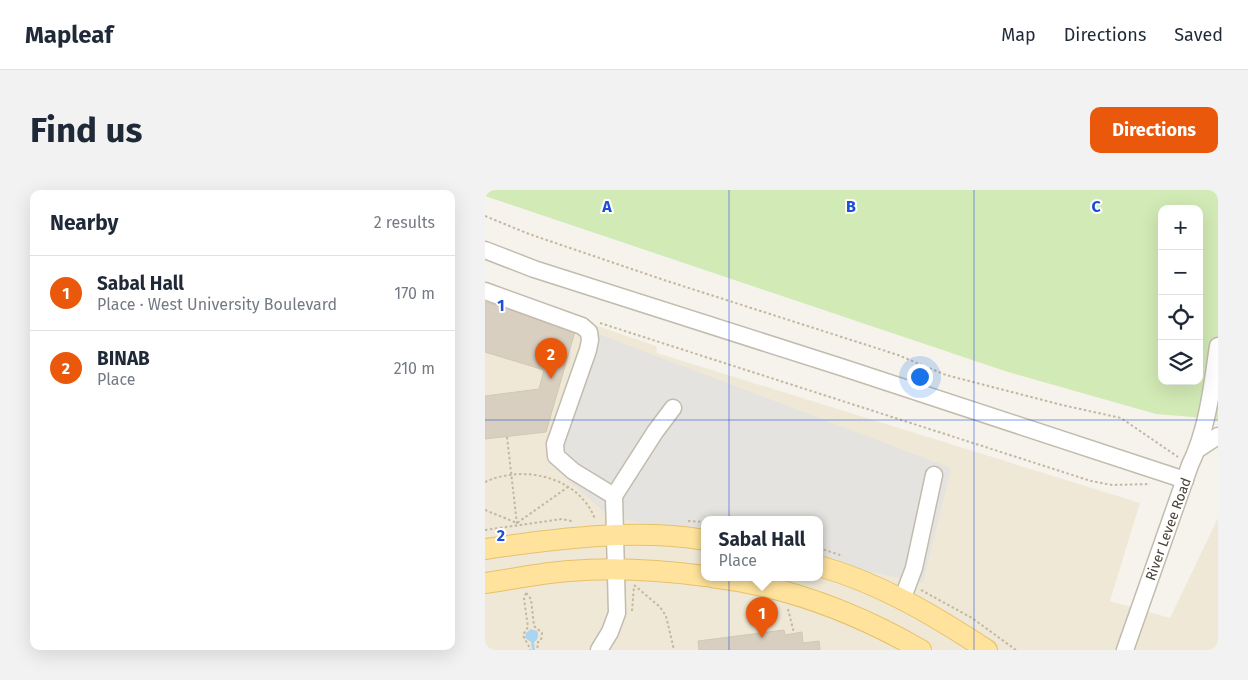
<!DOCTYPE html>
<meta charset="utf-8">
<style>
body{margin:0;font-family:"Fira Sans",sans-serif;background:#f2f2f3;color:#1f2937}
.controls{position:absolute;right:15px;top:15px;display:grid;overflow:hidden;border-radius:10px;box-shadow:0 5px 20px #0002}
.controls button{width:45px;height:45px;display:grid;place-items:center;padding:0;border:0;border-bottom:1px solid #e0e1e3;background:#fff;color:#1f2937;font:25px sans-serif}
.you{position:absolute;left:434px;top:186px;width:18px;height:18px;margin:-12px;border:4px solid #fff;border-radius:50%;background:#1a73e8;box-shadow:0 0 0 8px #1a73e833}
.badge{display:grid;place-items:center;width:32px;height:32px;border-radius:50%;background:#ea580c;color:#fff;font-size:16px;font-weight:700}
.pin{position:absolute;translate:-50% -41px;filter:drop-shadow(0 1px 2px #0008)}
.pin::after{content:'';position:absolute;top:26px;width:18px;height:15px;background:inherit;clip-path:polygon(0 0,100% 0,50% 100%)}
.popup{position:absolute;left:216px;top:326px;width:122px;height:65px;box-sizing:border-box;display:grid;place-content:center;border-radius:10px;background:#fff;filter:drop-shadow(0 1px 4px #0005);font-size:16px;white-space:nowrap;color:#747a83}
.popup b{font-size:19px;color:#1f2937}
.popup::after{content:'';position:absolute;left:50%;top:100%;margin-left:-10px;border:10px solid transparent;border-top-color:#fff}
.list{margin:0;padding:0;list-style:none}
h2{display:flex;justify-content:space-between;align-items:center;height:65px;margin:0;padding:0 20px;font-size:21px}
h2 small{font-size:16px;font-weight:400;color:#747a83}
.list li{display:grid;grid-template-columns:32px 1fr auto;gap:15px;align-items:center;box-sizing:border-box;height:75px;padding:0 20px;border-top:1px solid #e0e1e3}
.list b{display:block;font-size:19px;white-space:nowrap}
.list p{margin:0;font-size:16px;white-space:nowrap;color:#747a83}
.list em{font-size:16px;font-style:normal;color:#747a83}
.icon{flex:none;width:28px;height:28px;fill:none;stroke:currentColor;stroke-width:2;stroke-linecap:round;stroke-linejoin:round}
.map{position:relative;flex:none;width:733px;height:460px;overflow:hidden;border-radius:10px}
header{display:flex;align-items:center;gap:30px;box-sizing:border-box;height:70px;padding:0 25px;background:#fff;border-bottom:1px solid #e0e1e3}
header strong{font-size:24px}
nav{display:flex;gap:28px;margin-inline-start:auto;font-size:18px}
.intro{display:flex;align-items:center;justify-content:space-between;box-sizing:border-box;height:120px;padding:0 30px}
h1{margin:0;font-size:35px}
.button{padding:12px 22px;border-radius:10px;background:#ea580c;color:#fff;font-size:18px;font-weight:700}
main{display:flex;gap:30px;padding:0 30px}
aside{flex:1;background:#fff;border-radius:10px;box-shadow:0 5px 20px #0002}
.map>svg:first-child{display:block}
</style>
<header>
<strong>Mapleaf</strong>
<nav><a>Map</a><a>Directions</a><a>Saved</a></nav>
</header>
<div class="intro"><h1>Find us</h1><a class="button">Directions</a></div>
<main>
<aside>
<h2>Nearby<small>2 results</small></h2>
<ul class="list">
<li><span class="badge">1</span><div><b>Sabal Hall</b><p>Place · West University Boulevard</p></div><em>170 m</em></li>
<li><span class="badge">2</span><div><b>BINAB</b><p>Place</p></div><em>210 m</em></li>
</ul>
</aside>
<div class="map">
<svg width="733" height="460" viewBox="0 0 733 460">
<rect width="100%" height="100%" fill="#f6f3ec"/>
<path fill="#efe8d6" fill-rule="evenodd" d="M0,97L171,156L172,163L655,313L625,411L685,428L733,328V460H0ZM220,329H334V387H220Z"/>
<path fill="#d2eab5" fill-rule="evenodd" d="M0,0H733V229L671,224L523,182L0,6ZM677,19H714V191H677Z"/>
<polygon fill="#e5e3e0" points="111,143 466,278 438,393 335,371 334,329 220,329 219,346 124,326 63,272"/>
<path fill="#a9d4f2" d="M46,439L52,441C54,445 53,450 49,452L50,460H47L46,452L40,448L41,443Z"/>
<g fill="#d8cfc1" stroke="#d3c7b4">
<polygon points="0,112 91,138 61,242 0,249 0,206 54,199 59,180 0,162"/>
<polygon points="299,440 300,445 317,442 318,453 334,451 335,460 214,460 213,451"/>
</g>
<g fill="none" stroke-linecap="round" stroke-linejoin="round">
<g stroke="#c2bbae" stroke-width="19">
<g id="minor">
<polyline points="0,60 49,79 356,177 700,290"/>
<polyline points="0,101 97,136 104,142 105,150 103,160 70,254 71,266 88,281 129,306"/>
<polyline points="713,259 733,246"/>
<polyline points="417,410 429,378 449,285"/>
<polyline points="114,460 125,442 132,423 129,306 170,242 188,218"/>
<path d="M640,460L705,275C723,238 727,196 733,156"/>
</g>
</g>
<g stroke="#e6c16a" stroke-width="22">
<g id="major">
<path d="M0,359C69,349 150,338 220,350"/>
<path d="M334,376C395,393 450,426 502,460"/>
<path d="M227,387C300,396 372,423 436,460"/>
<path d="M0,393C28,389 56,383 84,381C129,377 175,380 220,386"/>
</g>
</g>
<g stroke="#c4b79f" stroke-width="2" stroke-dasharray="2.5 2.5" stroke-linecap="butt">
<polyline points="0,26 44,44 182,91 413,165 461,185 577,215 636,228 693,267"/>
<polyline points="115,133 606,291 627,295 665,294"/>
<polyline points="22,247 32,334"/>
<path d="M0,292C39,274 94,287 110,329"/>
<polyline points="0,320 32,333 83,297"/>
<polyline points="203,331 220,332"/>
<polyline points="0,340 77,329 87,331"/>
<polyline points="334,358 358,366"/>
<polyline points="149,395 175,417 181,426 189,460"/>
<polyline points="436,400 487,428 531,460"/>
<polyline points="41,403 46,409 49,436 57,443 56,450 52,453 53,460"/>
<path d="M41,403L39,409L43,437L38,445C40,451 44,454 45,460"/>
<polyline points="303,419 309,443"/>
<polyline points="147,421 149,396"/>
</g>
<use href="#minor" stroke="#fff" stroke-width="16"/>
<use href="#major" stroke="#ffe39c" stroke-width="20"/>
</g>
<path fill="none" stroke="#1d4ed8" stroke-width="1" stroke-opacity="0.55" d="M244,0V460M489,0V460M0,230H733"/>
<g text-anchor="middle" stroke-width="4" stroke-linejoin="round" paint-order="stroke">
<g font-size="14" fill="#4b4439" stroke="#fff">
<text transform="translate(683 339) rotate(-70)" y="5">River Levee Road</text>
</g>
</g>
<g font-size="16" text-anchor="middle" font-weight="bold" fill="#1d4ed8" stroke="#fff" stroke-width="4" stroke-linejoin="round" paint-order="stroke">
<text x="122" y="22">A</text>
<text x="366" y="22">B</text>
<text x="611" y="22">C</text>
<text x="16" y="121">1</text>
<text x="16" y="351">2</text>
</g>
</svg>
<div class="controls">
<button>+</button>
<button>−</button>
<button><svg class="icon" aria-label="locate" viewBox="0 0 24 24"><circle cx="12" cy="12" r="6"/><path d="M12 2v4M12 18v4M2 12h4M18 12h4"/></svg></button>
<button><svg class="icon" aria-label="layers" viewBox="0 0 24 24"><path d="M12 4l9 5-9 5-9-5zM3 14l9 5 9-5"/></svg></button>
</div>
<div class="you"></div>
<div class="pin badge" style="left:277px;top:448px">1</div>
<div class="popup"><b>Sabal Hall</b>Place</div>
<div class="pin badge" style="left:66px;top:189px">2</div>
</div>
</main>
